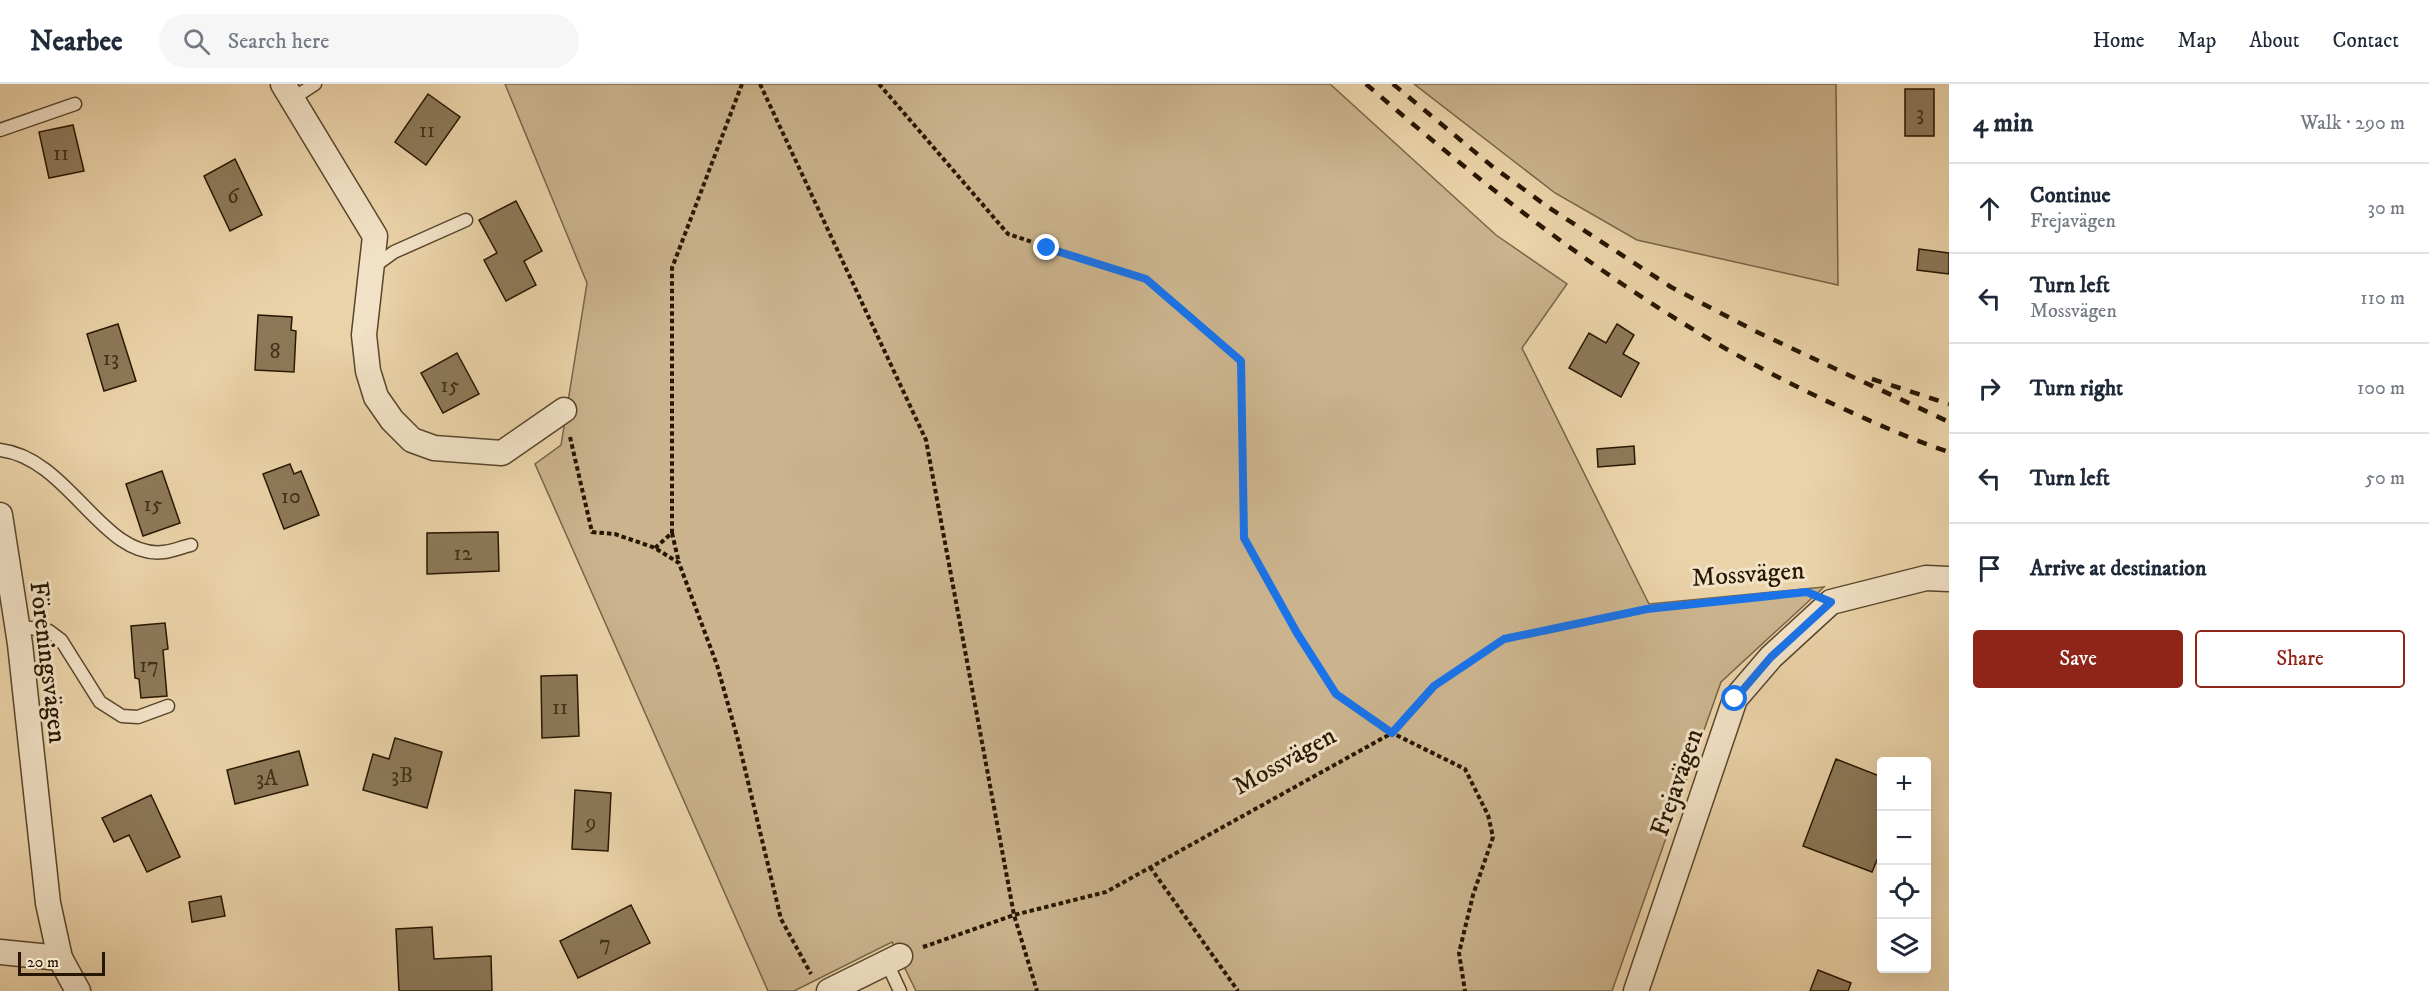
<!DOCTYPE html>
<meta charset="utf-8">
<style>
body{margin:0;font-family:"IM FELL DW Pica",serif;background:#f6f6f7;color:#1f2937}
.controls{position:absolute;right:18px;bottom:18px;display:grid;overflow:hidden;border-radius:6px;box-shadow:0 6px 24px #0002}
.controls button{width:54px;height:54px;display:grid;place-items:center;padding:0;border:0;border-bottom:2px solid #e0e1e3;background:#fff;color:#1f2937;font:30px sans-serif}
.scale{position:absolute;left:18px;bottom:15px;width:87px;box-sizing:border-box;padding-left:6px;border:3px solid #271702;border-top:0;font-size:16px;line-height:21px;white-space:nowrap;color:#271702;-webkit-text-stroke:4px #f2e2c7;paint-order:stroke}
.stop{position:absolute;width:18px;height:18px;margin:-14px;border:4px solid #1a73e8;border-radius:50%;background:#fff}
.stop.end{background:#1a73e8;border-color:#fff;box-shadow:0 2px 6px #0008}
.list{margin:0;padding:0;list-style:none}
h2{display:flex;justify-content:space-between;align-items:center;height:78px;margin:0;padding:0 24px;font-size:26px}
h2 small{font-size:20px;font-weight:400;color:#747a83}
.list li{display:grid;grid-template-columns:39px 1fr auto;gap:18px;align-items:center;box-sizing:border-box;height:90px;padding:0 24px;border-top:2px solid #e0e1e3}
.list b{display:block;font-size:22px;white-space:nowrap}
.list p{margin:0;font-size:20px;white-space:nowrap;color:#747a83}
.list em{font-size:20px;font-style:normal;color:#747a83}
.actions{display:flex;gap:12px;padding:18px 24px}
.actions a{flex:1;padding:14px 0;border:2px solid #8f2418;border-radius:6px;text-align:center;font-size:21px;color:#8f2418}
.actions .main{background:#8f2418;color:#fff}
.icon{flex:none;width:33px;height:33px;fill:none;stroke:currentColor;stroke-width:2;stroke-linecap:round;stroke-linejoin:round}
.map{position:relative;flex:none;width:1949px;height:907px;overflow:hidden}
header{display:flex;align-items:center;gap:36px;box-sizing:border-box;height:84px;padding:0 30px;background:#fff;border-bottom:2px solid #e0e1e3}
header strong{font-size:28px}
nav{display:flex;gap:33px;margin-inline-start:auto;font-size:21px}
.search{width:420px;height:54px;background:#f6f6f7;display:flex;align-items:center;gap:15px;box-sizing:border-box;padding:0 21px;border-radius:33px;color:#747a83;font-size:22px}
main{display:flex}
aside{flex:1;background:#fff}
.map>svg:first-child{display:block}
</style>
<header>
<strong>Nearbee</strong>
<div class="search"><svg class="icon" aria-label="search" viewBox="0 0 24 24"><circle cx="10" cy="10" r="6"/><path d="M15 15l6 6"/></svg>Search here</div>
<nav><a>Home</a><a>Map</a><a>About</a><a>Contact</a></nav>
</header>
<main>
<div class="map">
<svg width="1949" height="907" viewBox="0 0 1949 907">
<rect width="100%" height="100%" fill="#ebd3a9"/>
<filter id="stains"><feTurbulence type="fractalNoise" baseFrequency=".00333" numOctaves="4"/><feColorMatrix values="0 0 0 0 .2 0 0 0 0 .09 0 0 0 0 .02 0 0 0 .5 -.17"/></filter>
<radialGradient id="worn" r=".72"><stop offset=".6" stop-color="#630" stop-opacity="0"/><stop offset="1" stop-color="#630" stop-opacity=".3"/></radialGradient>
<g fill="#cab38d" stroke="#786548" stroke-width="1.5">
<polygon points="505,0 1330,0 1496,151 1567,200 1522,264 1649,520 1824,503 1721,598 1612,907 916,907 892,858 794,907 768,907 535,380 561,361 587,199"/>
<polygon points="1414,0 1836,0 1838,201 1637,156 1555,109"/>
</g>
<g fill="#8d7959" stroke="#271702" stroke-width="1.5">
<rect x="1905" y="5" width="29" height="47"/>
<polygon points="428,10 460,33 426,81 395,58"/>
<polygon points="73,41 84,87 49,94 39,48"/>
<polygon points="235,75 262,131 230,147 204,92"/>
<polygon points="516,117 542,167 524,177 536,201 506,217 484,176 497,169 479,136"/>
<polygon points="1919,165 1949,169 1949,190 1917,186"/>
<polygon points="258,231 292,233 291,246 296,247 294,288 255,286"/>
<polygon points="118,240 136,297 104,307 87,250"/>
<polygon points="1617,240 1634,251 1623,270 1639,279 1621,313 1569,284 1589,249 1606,259"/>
<polygon points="457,269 479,310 443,329 421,289"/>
<polygon points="1634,362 1635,380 1598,383 1597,365"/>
<polygon points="290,380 294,390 301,387 319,431 284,445 263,390"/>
<polygon points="162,387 180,439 143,452 126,400"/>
<polygon points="498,448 499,487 427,490 427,449"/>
<polygon points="165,539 168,565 163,566 167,612 141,614 139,595 135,594 131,542"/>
<polygon points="577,591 579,652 542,654 541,592"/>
<polygon points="395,654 442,668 427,724 363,706 373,670 389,675"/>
<polygon points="299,667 308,701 235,720 227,686"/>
<polygon points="1836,675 1882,693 1882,764 1872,788 1803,762"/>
<polygon points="575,706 611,709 608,767 572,765"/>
<polygon points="151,711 180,773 147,788 129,751 114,758 102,734"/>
<polygon points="221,812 225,832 192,838 189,818"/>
<polygon points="631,821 650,859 578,894 560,857"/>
<polygon points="432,843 434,875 491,872 492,907 399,907 396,845"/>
<polygon points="1818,886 1851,899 1848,907 1810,907"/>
</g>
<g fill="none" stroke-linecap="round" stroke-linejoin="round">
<g stroke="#58462c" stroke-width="15">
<g id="service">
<polyline points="292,15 315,0"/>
<polyline points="0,46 75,20"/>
<polyline points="372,184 394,168 466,136"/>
<path d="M0,366C69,374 103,476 164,468C173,467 182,463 191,461"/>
<polyline points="17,542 49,547 61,556 100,618 122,632 138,633 168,622"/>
<polyline points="887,879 900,907"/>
</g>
</g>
<g stroke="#58462c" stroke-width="27">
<g id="minor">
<polyline points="283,0 375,152 364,251 368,287 376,313 392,336 412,356 434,364 502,369 564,326"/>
<polyline points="0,431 20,560 48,819 60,874 78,907"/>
<polyline points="0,868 60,874"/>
<polyline points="829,907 900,872"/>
<polyline points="1636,907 1735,615 1771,573 1831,518 1926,494 1949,495"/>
</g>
</g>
<g stroke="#271702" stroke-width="4" stroke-dasharray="4.5 3" stroke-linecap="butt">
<polyline points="760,0 926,356 1014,831 1037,907"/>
<polyline points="879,0 1008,150 1145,195 1241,277 1244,454 1297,549 1336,610 1392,649 1465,685 1488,731 1493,753 1473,811 1459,869 1465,907"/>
<polyline points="570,353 592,448 615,450 655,464 679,479 717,581 738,656 781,835 811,890"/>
<polyline points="672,449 679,479"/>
<polyline points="655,464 672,449 672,184 742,0"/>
<polyline points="1150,783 1238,907"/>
<polyline points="923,863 1014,831 1106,808 1392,649 1434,602 1504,555 1647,525 1799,509"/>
</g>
<use href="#service" stroke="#f2e2c7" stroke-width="12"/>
<use href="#minor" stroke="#f2e2c7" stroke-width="24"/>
<g stroke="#271702" stroke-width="4.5" stroke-dasharray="10 10" stroke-linecap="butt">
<path d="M1366,0C1513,127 1666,245 1844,325C1879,341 1913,356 1949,368"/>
<polyline points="1393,0 1493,83 1548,123 1671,203 1755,247 1949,338"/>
<polyline points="1872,295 1949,320"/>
</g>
</g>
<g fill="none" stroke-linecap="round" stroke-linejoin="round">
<polyline stroke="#1a73e8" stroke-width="8" points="1047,164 1146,195 1241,277 1244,454 1297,549 1336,610 1392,649 1434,602 1504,555 1647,525 1807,508 1831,518 1771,573 1735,615"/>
</g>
<g text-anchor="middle" stroke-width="6" stroke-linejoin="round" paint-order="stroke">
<g font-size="22" fill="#403018">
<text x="1920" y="36">3</text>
<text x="427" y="53">11</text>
<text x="61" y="76">11</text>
<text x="233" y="119">6</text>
<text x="275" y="274">8</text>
<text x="111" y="281">13</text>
<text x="450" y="308">15</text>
<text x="291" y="419">10</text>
<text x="153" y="427">15</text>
<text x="463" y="476">12</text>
<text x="149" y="588">17</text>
<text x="560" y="630">11</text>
<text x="402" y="698">3B</text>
<text x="267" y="701">3A</text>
<text x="591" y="745">9</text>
<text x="605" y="866">7</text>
</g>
<g font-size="26" fill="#271702" stroke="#f2e2c7">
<text transform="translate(1748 489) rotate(-4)" y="9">Mossvägen</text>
<text transform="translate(49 578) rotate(83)" y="9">Föreningsvägen</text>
<text transform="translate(1284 676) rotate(-29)" y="9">Mossvägen</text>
<text transform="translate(1676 698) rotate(-71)" y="9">Frejavägen</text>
</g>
</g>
<rect width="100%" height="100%" filter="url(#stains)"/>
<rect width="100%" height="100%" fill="url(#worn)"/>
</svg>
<div class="controls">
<button>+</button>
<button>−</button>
<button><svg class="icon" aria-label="locate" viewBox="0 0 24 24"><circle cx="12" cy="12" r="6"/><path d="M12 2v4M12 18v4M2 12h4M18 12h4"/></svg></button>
<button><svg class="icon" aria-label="layers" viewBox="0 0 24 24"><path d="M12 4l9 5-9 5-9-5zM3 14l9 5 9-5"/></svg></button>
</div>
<div class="scale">20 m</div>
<div class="stop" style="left:1735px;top:615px"></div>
<div class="stop end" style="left:1047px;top:164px"></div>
</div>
<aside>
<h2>4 min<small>Walk · 290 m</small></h2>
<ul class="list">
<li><svg class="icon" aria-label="ahead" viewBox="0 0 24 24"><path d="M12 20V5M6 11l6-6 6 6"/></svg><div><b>Continue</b><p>Frejavägen</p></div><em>30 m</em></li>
<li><svg class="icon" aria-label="left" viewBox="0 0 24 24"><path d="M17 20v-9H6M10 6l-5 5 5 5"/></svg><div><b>Turn left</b><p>Mossvägen</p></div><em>110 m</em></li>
<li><svg class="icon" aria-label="right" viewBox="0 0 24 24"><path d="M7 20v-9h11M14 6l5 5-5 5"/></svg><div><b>Turn right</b></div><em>100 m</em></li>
<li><svg class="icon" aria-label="left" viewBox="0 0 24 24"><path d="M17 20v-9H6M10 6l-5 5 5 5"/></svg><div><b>Turn left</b></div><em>50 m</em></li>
<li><svg class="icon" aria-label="arrive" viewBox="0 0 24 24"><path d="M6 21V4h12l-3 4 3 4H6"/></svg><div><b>Arrive at destination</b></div></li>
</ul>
<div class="actions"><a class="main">Save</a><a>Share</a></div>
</aside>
</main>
